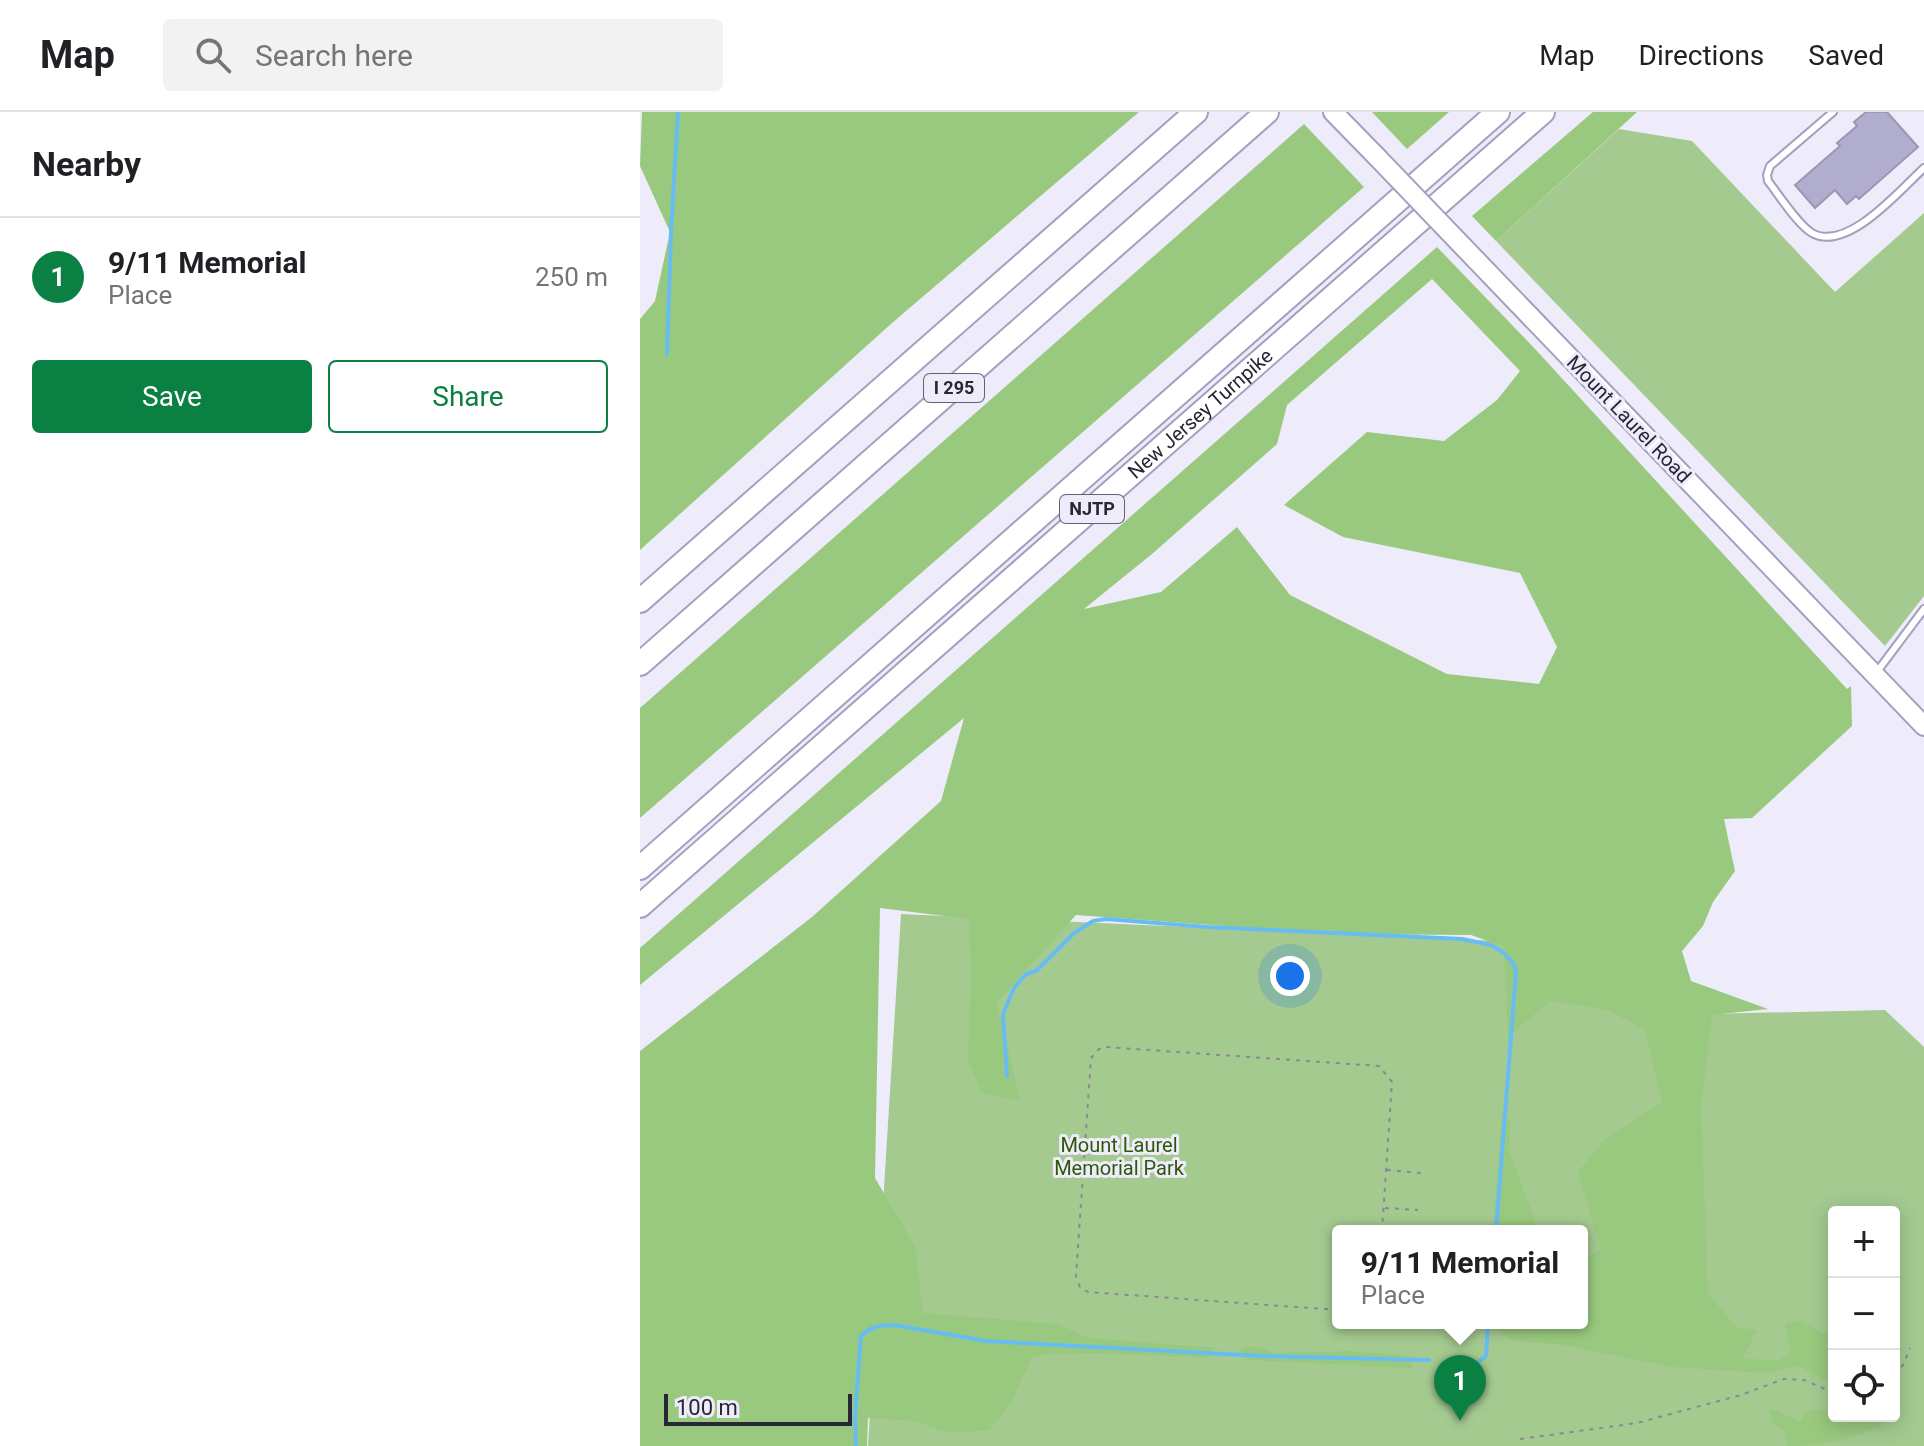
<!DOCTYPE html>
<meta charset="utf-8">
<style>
body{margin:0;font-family:Roboto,sans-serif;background:#f2f2f2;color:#202124}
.controls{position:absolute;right:24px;bottom:24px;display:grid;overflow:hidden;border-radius:8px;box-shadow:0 4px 20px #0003}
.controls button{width:72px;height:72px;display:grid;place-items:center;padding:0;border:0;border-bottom:2px solid #e0e0e0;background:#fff;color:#202124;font:40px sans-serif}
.scale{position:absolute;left:24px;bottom:20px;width:188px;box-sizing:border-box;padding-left:8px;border:4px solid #292734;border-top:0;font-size:22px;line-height:28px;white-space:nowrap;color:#292734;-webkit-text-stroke:6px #eeecfa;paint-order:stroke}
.you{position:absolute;left:650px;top:864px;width:28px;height:28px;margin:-20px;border:6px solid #fff;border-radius:50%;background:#1a73e8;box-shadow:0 0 0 12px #1a73e833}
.badge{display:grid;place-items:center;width:52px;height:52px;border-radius:50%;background:#0b8043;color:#fff;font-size:26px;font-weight:700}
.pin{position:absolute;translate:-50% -66px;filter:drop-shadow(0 2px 4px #0008)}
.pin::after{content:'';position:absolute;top:42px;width:28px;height:24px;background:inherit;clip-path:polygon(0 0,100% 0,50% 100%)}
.popup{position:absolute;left:692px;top:1113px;width:256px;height:104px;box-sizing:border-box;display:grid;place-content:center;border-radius:8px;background:#fff;filter:drop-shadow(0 2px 6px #0005);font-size:26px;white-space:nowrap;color:#757577}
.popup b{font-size:30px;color:#202124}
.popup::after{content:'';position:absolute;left:50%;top:100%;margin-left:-16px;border:16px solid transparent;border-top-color:#fff}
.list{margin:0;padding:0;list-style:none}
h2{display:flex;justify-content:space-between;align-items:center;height:104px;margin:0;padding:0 32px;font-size:34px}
h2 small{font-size:26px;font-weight:400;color:#757577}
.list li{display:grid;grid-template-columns:52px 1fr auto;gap:24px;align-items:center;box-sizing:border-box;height:120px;padding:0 32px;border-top:2px solid #e0e0e0}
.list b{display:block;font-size:30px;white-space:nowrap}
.list p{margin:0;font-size:26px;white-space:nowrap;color:#757577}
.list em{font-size:26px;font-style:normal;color:#757577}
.actions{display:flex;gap:16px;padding:24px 32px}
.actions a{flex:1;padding:18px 0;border:2px solid #0b8043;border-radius:8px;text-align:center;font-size:28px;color:#0b8043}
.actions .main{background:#0b8043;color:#fff}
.icon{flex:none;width:44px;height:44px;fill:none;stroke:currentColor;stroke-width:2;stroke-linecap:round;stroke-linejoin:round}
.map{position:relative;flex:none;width:1284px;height:1334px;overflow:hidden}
header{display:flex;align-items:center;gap:48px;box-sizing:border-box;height:112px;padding:0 40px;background:#fff;border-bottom:2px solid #e0e0e0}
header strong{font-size:38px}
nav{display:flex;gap:44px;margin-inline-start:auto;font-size:28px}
.search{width:560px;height:72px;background:#f2f2f2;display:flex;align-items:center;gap:20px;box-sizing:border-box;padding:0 28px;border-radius:8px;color:#757577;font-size:30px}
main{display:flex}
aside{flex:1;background:#fff}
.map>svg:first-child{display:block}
</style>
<header>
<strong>Map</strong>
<div class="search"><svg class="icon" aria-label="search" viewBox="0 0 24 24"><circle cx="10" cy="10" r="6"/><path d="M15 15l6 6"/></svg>Search here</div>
<nav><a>Map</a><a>Directions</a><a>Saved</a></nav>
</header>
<main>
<aside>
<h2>Nearby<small></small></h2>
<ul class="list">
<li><span class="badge">1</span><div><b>9/11 Memorial</b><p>Place</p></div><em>250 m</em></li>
</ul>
<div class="actions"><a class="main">Save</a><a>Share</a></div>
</aside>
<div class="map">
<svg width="1284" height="1334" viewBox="0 0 1284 1334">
<rect width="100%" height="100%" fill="#eeecfa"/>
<g fill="#a4ca90" fill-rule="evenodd">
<polygon points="979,17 1052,29 1195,180 1284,101 1284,484 1245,534 856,129"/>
<path d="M261,802L880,830L1065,902L1245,898L1284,935V1334H228ZM1194,1100H1254V1304H1194ZM698,1119H942V1211H698Z"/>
</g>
<g fill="#99c97e" fill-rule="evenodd">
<polygon points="2,0 499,0 252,211 0,438 0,207 15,189 30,120 0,54"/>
<polygon points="732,0 809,0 767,37"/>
<polygon points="953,0 997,0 856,129 832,104"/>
<polygon points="664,12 724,75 0,706 0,596"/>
<path d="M797,135L896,238L1207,577L1211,574L1212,614L1112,706L1084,707L1095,759L1073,790L1063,814L1042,839L1051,869L1128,897L1072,903L1061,994L1068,1181L1096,1215L1117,1218L1102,1247L1140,1248L1151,1240L1145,1212L1162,1209L1183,1222H1194V1274L1160,1254L1126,1261L1032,1255L929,1234L873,1228L851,1211H942V1148L961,1138L938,1060L962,1030L1022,990L1005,918L968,898L910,889L868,925L864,835L831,823L692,822L436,803L357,890L380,989L342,981L328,948L331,865L329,807L240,796L235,1066L275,1134L283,1201L417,1212L449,1226L576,1236L568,1246L458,1241L405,1242L392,1246L371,1291L349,1318L309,1321L274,1309L228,1306L227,1334H0V939L172,805L301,689L324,606L0,873V836ZM792,167L880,259L857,288L804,329L727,320L644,393L703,425L880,461L917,535L899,572L807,562L650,483L597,415L521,480L444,497L512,442L637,332L647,293Z"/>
<polygon points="862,1001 870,1007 869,1039 899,1119 853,1119"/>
<polygon points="615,1234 635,1241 708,1239 770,1244 772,1256 607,1248 600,1236"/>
<path d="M1129,1298L1139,1299L1161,1311L1166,1298L1194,1300V1304H1245L1241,1314C1210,1327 1181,1334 1148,1334L1145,1320L1132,1310Z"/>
</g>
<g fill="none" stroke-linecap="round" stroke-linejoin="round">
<g stroke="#67bdf2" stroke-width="4">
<polyline points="27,242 31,121 38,0"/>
<polyline points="367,964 363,902 374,876 386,862 396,859 434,821 453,809 466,807 568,815 822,827 851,833 864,841 874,852 876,860 856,1119"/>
<polyline points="822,1250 835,1252 846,1244 848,1211"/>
<path d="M216,1334L215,1304L221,1224C231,1214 241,1213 254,1213L346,1229L622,1244L789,1248"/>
</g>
</g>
<polygon fill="#b1adce" stroke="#9a96b5" stroke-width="2" points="1226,0 1247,0 1278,35 1219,87 1216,84 1207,92 1195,78 1175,96 1155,73 1200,34 1197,31 1217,14 1214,10"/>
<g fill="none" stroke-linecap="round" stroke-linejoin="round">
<g stroke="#a39fbf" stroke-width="10">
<g id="service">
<path d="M1193,0L1130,54L1127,63L1128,69C1139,83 1158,113 1172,121C1207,141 1260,78 1284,56"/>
<polyline points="1236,561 1284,497"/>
</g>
</g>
<g stroke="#a39fbf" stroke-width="22">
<g id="secondary">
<polyline points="693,0 737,45"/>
<polyline points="836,148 1284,614"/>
</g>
</g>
<g stroke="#a39fbf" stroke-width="26">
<g id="motorway">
<polyline points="0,489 556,0"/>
<polyline points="0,552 627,0"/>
<polyline points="0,756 858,0"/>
<path id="s1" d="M0,794L903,0"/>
</g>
</g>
<g stroke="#8a8895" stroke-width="2" stroke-dasharray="4 6" stroke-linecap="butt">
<polyline points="747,1058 781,1061"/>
<polyline points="745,1096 778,1098"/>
<polyline points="698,1198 448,1180 440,1175 436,1164 451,946 459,937 466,935 739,954 752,970 742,1119"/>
<polyline points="1254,1262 1263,1253 1270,1236"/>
<polyline points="880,1327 997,1311 1101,1283 1144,1267 1164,1268 1194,1281"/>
</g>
<use href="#service" stroke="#fff" stroke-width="6"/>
<use href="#secondary" stroke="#fff" stroke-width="18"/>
<use href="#motorway" stroke="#fff" stroke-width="22"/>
<g stroke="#a39fbf" stroke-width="22" stroke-linecap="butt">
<polyline id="secondary-bridge" points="737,45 836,148"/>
</g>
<use href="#secondary-bridge" stroke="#fff" stroke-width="18"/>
</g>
<g text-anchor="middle" stroke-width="6" stroke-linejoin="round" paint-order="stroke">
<g fill="#eeecfa" stroke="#64626f" stroke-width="2">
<rect x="284" y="262" width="60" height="28" rx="6"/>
<rect x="420" y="383" width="64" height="28" rx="6"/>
</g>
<g font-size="18" font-weight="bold" fill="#292734">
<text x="314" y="282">I 295</text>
<text x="452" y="403">NJTP</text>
</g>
<g font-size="20" fill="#292734" stroke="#eeecfa">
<text dy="7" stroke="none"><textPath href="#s1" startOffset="746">New Jersey Turnpike</textPath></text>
<text transform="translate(989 307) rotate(46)" y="7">Mount Laurel Road</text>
</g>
<g font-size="20" fill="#2d580a" stroke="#eeecfa">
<text x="479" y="1040">Mount Laurel<tspan x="479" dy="23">Memorial Park</tspan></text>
</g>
</g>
</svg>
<div class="controls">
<button>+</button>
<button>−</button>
<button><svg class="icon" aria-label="locate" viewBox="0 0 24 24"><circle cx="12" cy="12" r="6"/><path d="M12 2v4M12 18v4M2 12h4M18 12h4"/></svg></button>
</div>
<div class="scale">100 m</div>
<div class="you"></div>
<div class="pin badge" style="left:820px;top:1309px">1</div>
<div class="popup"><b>9/11 Memorial</b>Place</div>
</div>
</main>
